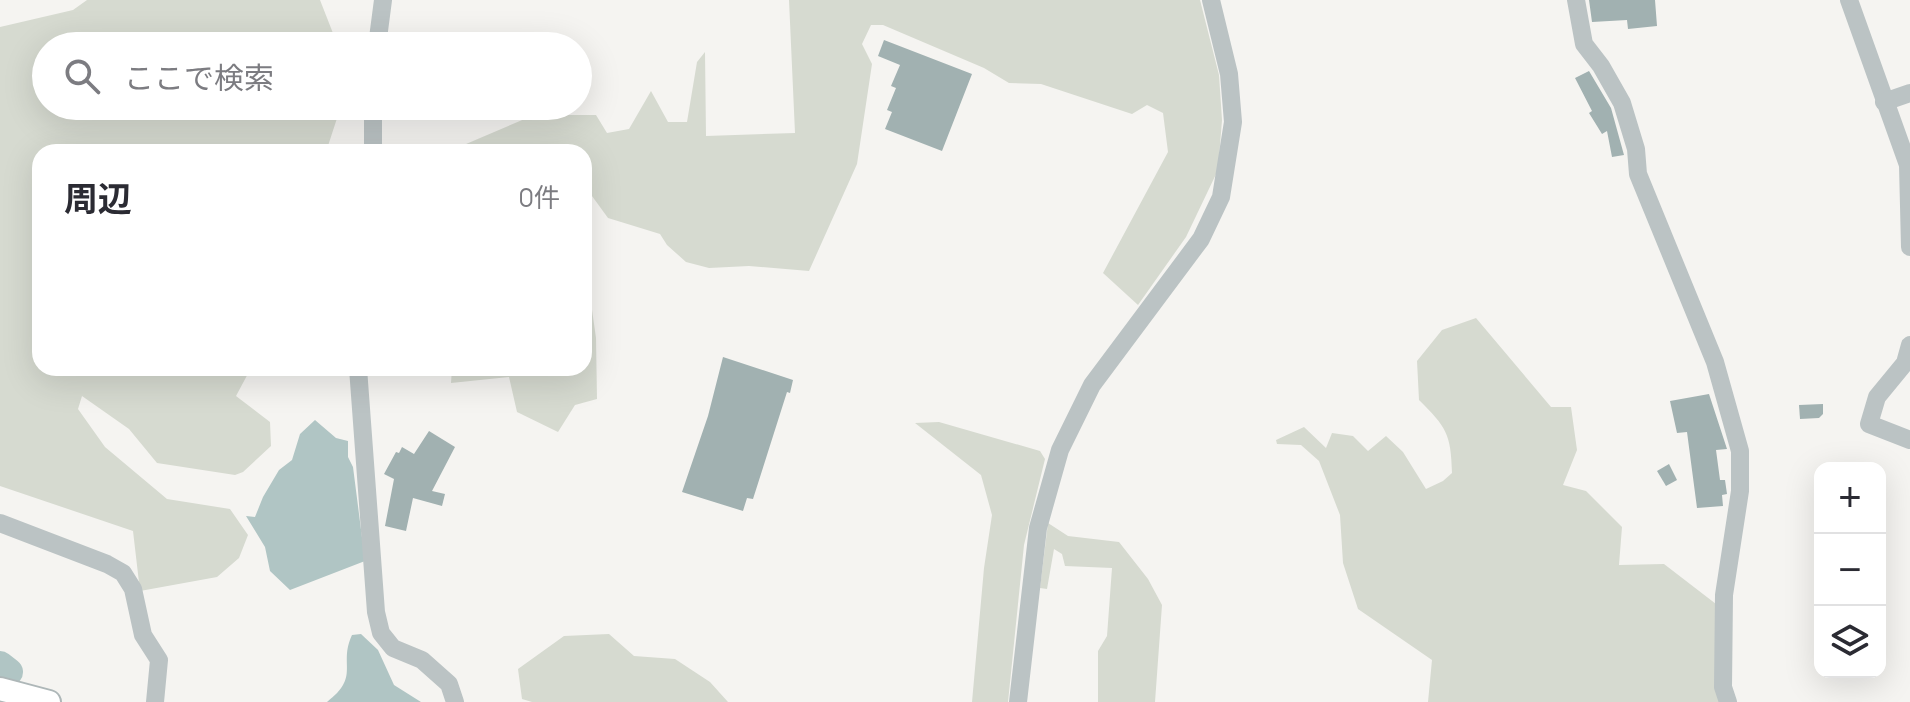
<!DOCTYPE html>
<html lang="ja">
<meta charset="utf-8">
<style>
body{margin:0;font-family:Manrope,"Noto Sans JP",sans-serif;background:#f2f2f3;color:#2b2b33}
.controls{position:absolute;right:24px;bottom:24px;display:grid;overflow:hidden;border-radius:16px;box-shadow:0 8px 32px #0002}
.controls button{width:72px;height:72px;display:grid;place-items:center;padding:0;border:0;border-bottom:2px solid #e1e1e2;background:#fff;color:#2b2b33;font:40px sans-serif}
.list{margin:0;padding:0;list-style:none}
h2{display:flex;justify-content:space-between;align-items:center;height:104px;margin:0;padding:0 32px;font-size:34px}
h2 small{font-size:26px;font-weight:400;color:#7c7c81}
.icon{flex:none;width:44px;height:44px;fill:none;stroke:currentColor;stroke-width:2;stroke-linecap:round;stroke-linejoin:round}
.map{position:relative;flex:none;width:1910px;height:702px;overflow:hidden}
.search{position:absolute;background:#fff;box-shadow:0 8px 32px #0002;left:32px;top:32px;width:560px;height:88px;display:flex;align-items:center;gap:20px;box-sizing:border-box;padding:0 28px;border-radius:44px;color:#7c7c81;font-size:30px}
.panel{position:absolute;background:#fff;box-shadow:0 8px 32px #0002;left:32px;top:144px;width:560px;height:232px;border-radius:24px}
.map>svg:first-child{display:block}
</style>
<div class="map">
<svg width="1910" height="702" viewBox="0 0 1910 702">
<rect width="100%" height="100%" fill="#f5f4f1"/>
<g fill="#d6dad0">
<polygon points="87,0 320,0 338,46 46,46 46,106 341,106 326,152 40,152 40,368 251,368 236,396 270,422 271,446 243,472 235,475 157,463 129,429 82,396 78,409 105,447 167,499 230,509 248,535 239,558 217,577 140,591 133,531 0,486 0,27 73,10"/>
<polygon points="789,0 1200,0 1219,75 1222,120 1218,170 1186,237 1138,305 1103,273 1168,152 1163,113 1147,105 1132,114 1041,84 1009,83 984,68 883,25 871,25 862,44 872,64 857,164 809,271 749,266 709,268 686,262 667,245 660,234 608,218 584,185 584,152 535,148 529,152 457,152 459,147 534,115 596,115 607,133 629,129 651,91 668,122 687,122 697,62 705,52 706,136 795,133"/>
<polygon points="584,253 596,338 597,399 575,405 558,432 517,412 509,377 451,383 452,368 584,368"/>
<path d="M1476,318L1551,407H1571L1577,450L1563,485L1586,491L1622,527L1619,565L1664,564L1716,604L1719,702H1428L1432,660L1358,609L1343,563L1340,515L1319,461L1301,445L1277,444L1276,440L1304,427L1326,448L1332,433L1353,436L1368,451L1386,436L1403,452L1426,489L1443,481L1452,473C1451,433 1446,427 1419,400L1417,361L1442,330Z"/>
<polygon points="939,422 1040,451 1045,459 1024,545 1008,702 972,702 984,568 992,515 981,475 915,423"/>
<polygon points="1048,523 1068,536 1119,542 1148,579 1162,605 1155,702 1098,702 1098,651 1107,636 1112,568 1065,566 1062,554 1054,549 1047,589 1040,588"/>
<polygon points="609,634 634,656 675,659 710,682 728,702 532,702 522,699 518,669 564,636"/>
</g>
<g fill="#b0c5c4">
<polygon points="315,420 336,438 348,441 348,457 353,467 365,561 290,590 270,571 265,547 246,516 255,517 263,497 279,470 292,460 300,434"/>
<path d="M361,634L378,650L394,685L421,702H327C361,676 338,665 352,635Z"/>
</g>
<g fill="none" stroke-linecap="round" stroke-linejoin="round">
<polyline stroke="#b0c5c4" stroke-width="28" points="0,665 9,672"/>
</g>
<g fill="#a1b1b1">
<polygon points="1589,0 1655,0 1657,26 1628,29 1627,20 1592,22"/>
<polygon points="884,40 972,74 942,151 885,129 892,112 887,110 896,88 891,86 900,65 878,56"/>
<polygon points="1589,71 1611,108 1624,155 1612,157 1607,131 1602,134 1589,113 1592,111 1575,78"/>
<polygon points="723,357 793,380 790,393 787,392 753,499 747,498 743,511 682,492 708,416"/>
<polygon points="1709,394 1727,449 1716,450 1720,480 1725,480 1727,494 1722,495 1723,506 1697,508 1687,432 1677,433 1670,401"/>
<polygon points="1823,404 1823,414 1819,418 1800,419 1799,405"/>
<polygon points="429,431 455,447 432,491 445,494 442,506 413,498 406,531 385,526 394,479 384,474 396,452 399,453 402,447 414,454"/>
<polygon points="1669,464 1677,480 1666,486 1657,471"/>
</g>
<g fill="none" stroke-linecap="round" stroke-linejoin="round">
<g stroke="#aeb7b8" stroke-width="26">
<polyline id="major" points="0,689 49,702"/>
</g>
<g stroke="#bbc3c4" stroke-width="18">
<polyline points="1576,0 1584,44 1601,66 1622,103 1636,149 1638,174 1715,362 1740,451 1740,491 1724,595 1723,687 1728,702"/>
<polyline points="1849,0 1908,165 1910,247"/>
<polyline points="377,46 383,0"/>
<polyline points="1884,102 1910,93"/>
<polyline points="373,152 373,106"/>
<polyline points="1910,345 1905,363 1877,397 1869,424 1910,440"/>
<polyline points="358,368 376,612 381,633 393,648 422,660 449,684 455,702"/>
<polyline points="0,523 107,564 123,573 133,589 143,635 159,660 155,702"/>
<polyline points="1018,702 1038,528 1060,450 1092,385 1201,239 1221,197 1233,122 1229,74 1211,0"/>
</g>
<use href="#major" stroke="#fff" stroke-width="22"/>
</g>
</svg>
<div class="controls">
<button>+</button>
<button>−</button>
<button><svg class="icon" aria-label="layers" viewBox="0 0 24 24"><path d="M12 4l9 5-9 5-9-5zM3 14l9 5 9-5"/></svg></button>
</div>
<div class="search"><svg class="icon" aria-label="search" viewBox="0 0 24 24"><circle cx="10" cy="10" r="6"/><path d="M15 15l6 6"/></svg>ここで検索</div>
<section class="panel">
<h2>周辺<small>0件</small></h2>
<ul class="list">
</ul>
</section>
</div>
